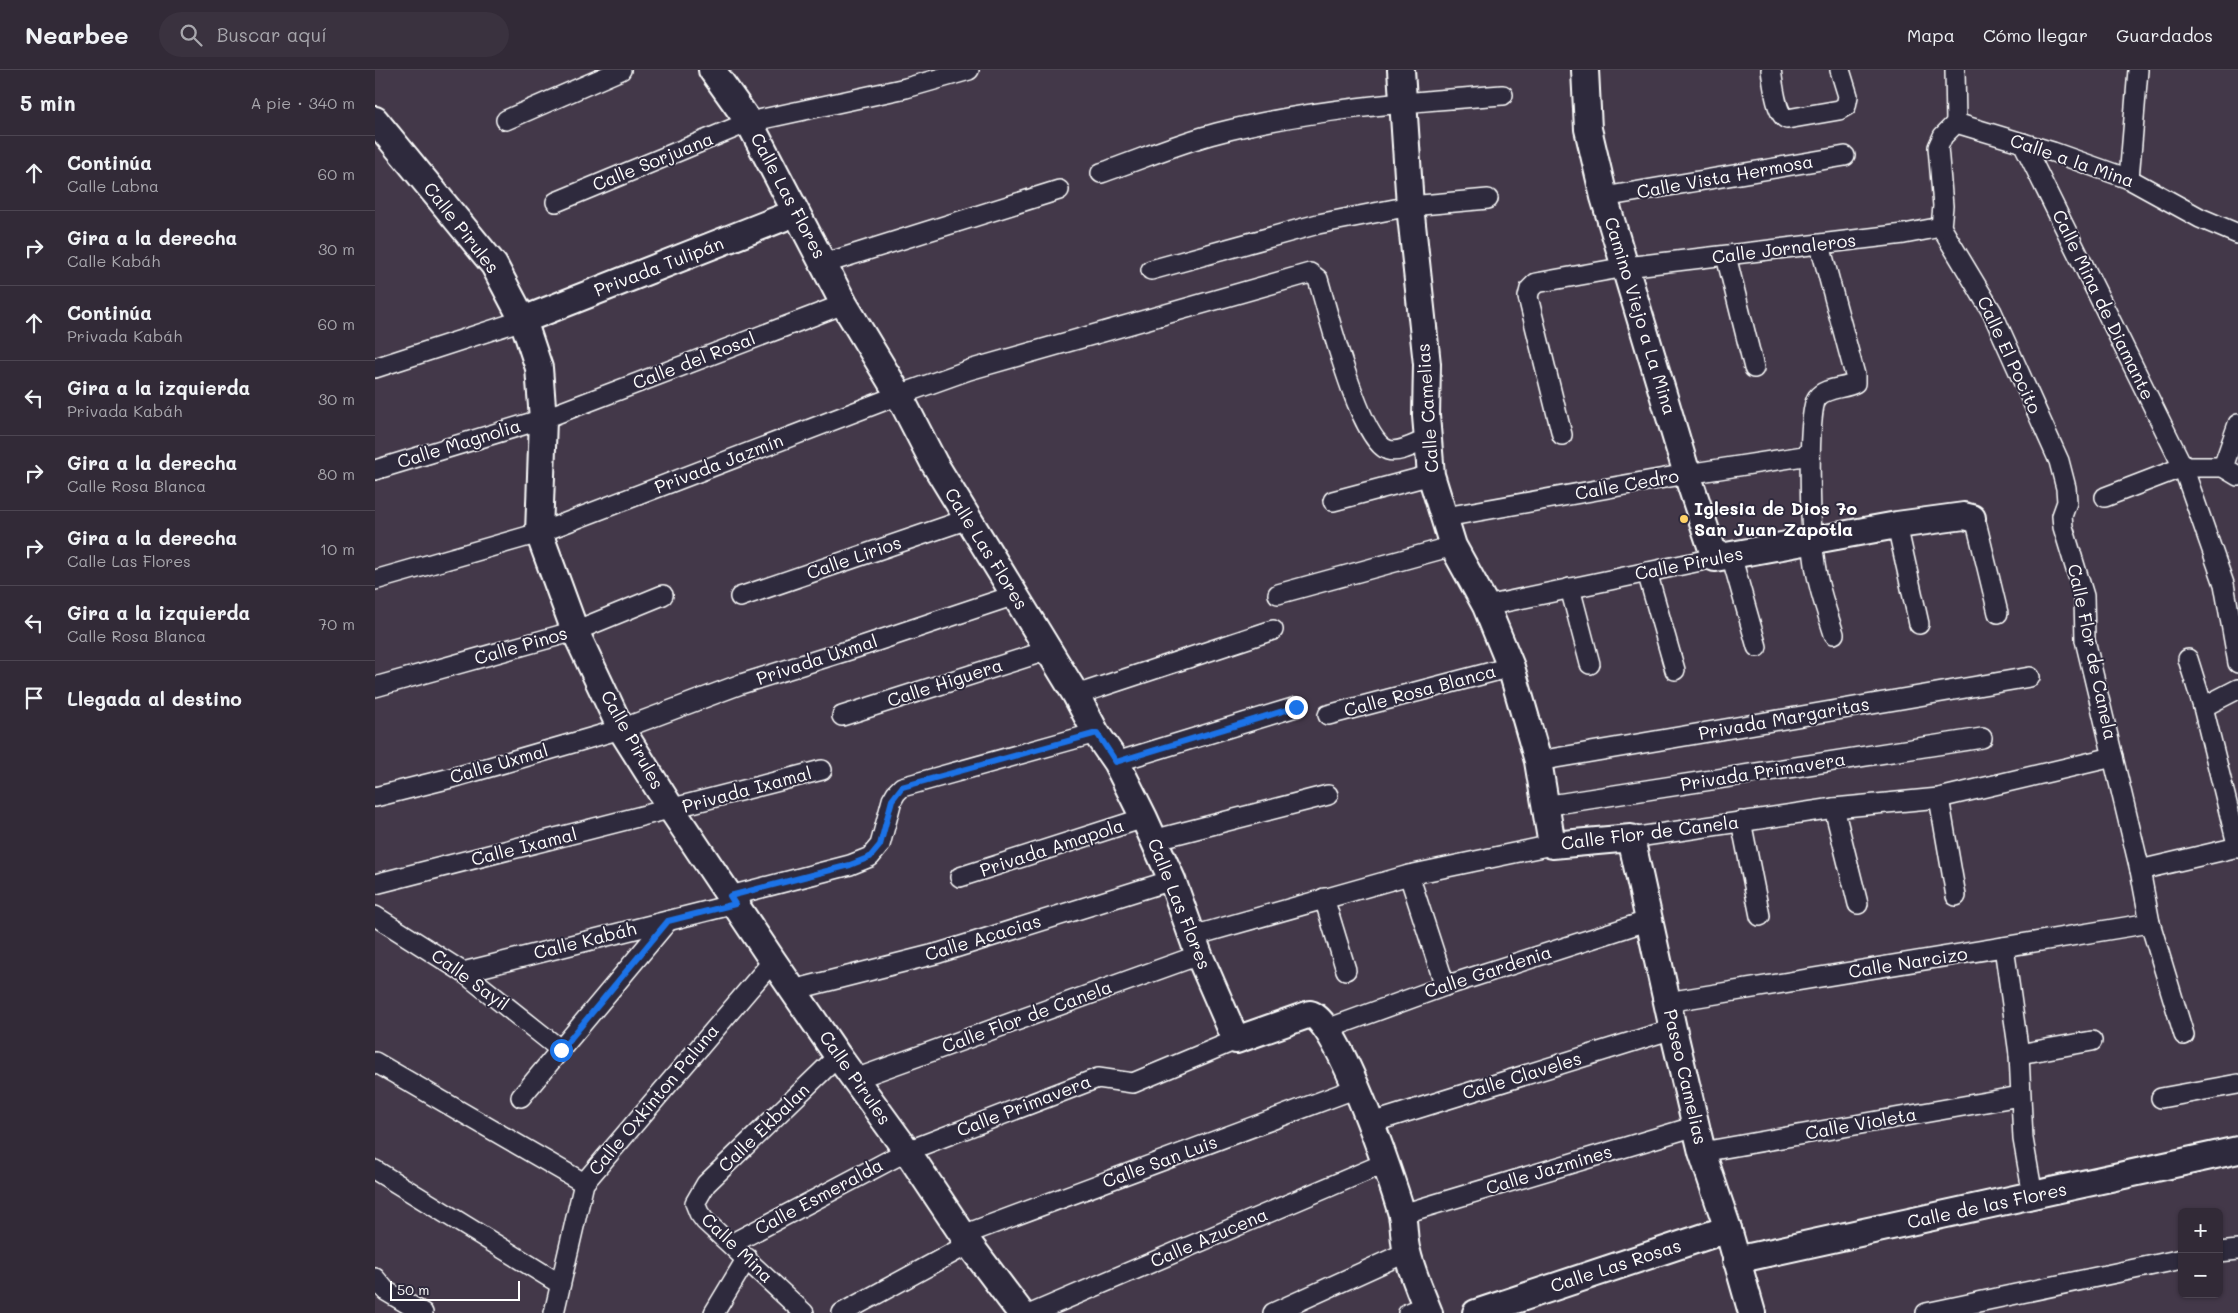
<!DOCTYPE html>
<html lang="es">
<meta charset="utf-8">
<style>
body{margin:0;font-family:Mali,sans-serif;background:#3a323f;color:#f1f3f6}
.controls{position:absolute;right:15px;bottom:15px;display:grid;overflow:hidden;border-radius:8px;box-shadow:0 1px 4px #0004}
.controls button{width:45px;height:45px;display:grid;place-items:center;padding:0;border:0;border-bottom:1px solid #4d4652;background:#322a37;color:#f1f3f6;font:25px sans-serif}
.scale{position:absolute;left:15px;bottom:12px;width:130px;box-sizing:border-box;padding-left:5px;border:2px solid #fff;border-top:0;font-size:14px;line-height:18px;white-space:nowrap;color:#fff;-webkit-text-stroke:4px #2f2a3d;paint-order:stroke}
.stop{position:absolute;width:15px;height:15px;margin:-11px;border:4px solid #1a73e8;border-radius:50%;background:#fff}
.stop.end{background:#1a73e8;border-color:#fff;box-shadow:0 1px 5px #0008}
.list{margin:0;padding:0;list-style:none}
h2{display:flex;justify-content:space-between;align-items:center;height:65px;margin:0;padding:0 20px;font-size:21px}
h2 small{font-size:16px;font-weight:400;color:#a8a7ad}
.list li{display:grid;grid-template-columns:32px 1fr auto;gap:15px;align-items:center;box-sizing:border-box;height:75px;padding:0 20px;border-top:1px solid #4d4652}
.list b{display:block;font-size:19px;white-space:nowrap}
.list p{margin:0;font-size:16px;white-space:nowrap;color:#a8a7ad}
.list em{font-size:16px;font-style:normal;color:#a8a7ad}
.icon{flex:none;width:28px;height:28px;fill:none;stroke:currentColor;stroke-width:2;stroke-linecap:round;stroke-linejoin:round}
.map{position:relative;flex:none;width:1863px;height:1243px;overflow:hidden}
header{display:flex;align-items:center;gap:30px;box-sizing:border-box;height:70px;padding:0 25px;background:#322a37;border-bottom:1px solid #4d4652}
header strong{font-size:24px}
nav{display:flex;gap:28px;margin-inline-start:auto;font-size:18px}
.search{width:350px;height:45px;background:#3a323f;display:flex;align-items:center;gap:12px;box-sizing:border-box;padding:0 18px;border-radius:28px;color:#a8a7ad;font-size:19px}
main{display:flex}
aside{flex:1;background:#322a37}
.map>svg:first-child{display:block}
</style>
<header>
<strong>Nearbee</strong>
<div class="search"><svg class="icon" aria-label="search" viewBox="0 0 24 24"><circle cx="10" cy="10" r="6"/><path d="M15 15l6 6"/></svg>Buscar aquí</div>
<nav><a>Mapa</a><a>Cómo llegar</a><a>Guardados</a></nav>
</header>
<main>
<aside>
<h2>5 min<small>A pie · 340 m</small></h2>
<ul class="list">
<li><svg class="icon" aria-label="ahead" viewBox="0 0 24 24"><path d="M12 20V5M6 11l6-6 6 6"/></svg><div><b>Continúa</b><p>Calle Labna</p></div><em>60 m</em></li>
<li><svg class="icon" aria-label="right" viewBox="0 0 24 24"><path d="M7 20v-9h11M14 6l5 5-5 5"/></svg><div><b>Gira a la derecha</b><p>Calle Kabáh</p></div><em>30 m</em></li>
<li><svg class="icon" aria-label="ahead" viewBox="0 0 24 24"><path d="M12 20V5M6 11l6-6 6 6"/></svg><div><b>Continúa</b><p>Privada Kabáh</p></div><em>60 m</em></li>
<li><svg class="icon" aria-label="left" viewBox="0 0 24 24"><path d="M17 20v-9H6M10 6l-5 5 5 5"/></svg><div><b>Gira a la izquierda</b><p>Privada Kabáh</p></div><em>30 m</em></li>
<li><svg class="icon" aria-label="right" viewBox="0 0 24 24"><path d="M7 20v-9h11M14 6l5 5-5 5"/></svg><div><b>Gira a la derecha</b><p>Calle Rosa Blanca</p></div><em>80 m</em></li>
<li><svg class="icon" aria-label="right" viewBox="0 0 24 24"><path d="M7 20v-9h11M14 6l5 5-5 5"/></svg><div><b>Gira a la derecha</b><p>Calle Las Flores</p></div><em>10 m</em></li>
<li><svg class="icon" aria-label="left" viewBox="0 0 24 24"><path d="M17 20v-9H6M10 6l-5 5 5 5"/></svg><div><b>Gira a la izquierda</b><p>Calle Rosa Blanca</p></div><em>70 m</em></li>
<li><svg class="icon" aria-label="arrive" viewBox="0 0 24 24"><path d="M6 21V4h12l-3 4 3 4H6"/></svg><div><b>Llegada al destino</b></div></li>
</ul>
</aside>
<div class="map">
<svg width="1863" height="1243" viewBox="0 0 1863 1243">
<rect width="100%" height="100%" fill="#433849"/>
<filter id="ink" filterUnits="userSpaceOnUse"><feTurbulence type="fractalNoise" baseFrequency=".02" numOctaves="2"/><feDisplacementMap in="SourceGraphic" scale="10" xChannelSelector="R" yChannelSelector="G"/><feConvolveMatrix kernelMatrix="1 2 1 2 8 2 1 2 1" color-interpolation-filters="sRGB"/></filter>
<g filter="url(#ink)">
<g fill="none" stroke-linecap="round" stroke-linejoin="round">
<g stroke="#fff" stroke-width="22">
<g id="street">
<path d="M1396,0C1398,12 1401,45 1412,49L1464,40L1471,36L1473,26L1465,0"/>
<polyline points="1580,0 1581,53"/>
<polyline points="131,50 246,0"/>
<polyline points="1648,73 1808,397 1849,514 1863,593"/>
<path d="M726,103C764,90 803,73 842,63C935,39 1032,32 1128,25"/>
<polyline points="1754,109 1763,0"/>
<polyline points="1229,127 1470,86"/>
<polyline points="181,132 374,52 531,18 594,0"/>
<polyline points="1566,157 1617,242 1684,391 1691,418 1692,432 1687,446 1688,457 1709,526 1710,570 1765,800 1775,853 1809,965"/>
<polyline points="1566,157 1568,136 1563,77 1568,66 1581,53 1678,82 1754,109 1825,148 1863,164"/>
<path d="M1445,175L1480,305V313C1469,319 1450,317 1442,328C1431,343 1436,463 1439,487C1442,514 1451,539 1459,564"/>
<polyline points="1351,186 1379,298"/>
<polyline points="448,194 684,120"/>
<polyline points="776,200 943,154 1035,136 1113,129"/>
<polyline points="0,298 148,250"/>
<polyline points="1187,365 1153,227 1155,219 1161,213 1251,197 1529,164 1566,157"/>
<polyline points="1848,397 1863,354"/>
<polyline points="0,400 168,349 469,234"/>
<polyline points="1730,427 1808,397 1848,397 1863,406"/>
<polyline points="958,431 1056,405"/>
<polyline points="1070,447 1312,404 1435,385"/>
<polyline points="1597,448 1602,456 1623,543"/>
<polyline points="1522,455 1544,554"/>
<polyline points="1356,485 1382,577"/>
<polyline points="1272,502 1300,600"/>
<path d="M0,510L164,463L524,325L594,300L935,203L943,209C952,239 984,370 1013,380C1024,384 1042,373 1053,369"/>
<polyline points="1195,518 1215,594"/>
<polyline points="903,524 1078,476"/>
<polyline points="365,527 593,449"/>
<polyline points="1111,536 1340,488"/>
<polyline points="1813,589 1828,637 1863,778"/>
<polyline points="0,617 200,561 288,525"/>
<polyline points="701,625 898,560"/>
<polyline points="1828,637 1863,619"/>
<polyline points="953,645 1136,597"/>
<polyline points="467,646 674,580"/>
<polyline points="1163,691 1655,607"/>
<polyline points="741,692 921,637"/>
<polyline points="0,727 84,706 246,659 366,614 481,578 640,525"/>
<polyline points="1564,728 1581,826"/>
<polyline points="1169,736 1607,668"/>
<polyline points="1459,738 1483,834"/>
<polyline points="1366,751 1385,846"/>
<polyline points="1256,768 1459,738 1564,728 1738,687"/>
<polyline points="778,770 953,725"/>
<polyline points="1765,800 1863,777"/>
<polyline points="1034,805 1070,916"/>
<polyline points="585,807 769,748"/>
<polyline points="0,814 447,700"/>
<polyline points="355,826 475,795 495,787 505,775 517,730 521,723 527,717 721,663"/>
<polyline points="949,828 971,900"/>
<polyline points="0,846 88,902 186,980"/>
<polyline points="818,866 1034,805 1177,775"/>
<polyline points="1629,877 1644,984 1648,1069 1658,1126"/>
<polyline points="88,902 360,834"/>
<polyline points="418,920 564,883 797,810"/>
<polyline points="1292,932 1775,853"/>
<polyline points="952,959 1070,916 1275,850"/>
<polyline points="1644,984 1717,971"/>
<polyline points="0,992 209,1113"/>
<polyline points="480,1009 824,885"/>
<polyline points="146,1027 293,851"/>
<polyline points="1786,1028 1863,1014"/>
<polyline points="996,1053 1298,959"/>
<polyline points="1327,1082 1645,1026"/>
<polyline points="0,1100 185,1214"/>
<polyline points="1027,1144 1321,1056"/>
<polyline points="588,1165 982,1018"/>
<polyline points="356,1174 532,1081 723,1008 758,1013 861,970"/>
<polyline points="1844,1182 1863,1180"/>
<polyline points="0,1208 11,1221 48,1243"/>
<polyline points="179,1243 209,1113 398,891"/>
<polyline points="339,1243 372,1188"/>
<polyline points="429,1243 330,1151 324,1143 320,1133 331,1114 463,986"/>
<polyline points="467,1243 594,1174"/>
<polyline points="658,1243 1010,1093"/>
<polyline points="898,1243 1032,1182"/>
<polyline points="1033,1243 1051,1235"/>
<polyline points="1551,1243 1807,1189"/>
</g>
</g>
<g stroke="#fff" stroke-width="30">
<g id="secondary">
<path d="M337,0L374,52L469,234L524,325L559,393L701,625L721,663L741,692L769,748L797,810L824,885L861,970L935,944C963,949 1017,1110 1026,1141C1030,1154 1028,1169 1032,1182C1037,1203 1046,1223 1054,1243"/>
<polyline points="1026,0 1035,136 1052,294 1051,346 1056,405 1078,476 1111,536 1136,597 1163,691 1177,775 1256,768 1298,959 1327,1082 1353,1159 1377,1243"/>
<polyline points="1210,0 1213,59 1229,127 1312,404 1340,488 1522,455 1589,446 1597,448"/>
<polyline points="0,50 119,195 148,250 164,298 168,349 164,463 200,561 246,659 297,740 398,891 463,986 532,1081 594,1174 646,1243"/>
<polyline points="148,250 420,143"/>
<polyline points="1361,1190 1863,1080"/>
<polyline points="1101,1243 1353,1159"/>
</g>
</g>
<use href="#street" stroke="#2f2a3d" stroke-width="19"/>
<use href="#secondary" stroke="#2f2a3d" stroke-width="26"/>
</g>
</g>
<g fill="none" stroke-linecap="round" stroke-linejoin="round" filter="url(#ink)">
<polyline stroke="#1a73e8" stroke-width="6" points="186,980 293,851 360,834 355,826 475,795 495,787 505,775 517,730 527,717 722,663 741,692 921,637"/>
</g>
<circle fill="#ffd166" stroke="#2f2a3d" stroke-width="2" cx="1309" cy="449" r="5"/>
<g text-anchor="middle" stroke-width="4" stroke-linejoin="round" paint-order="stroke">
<g font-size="18" fill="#fff" stroke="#2f2a3d">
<text transform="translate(1697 91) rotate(19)" y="6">Calle a la Mina</text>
<text transform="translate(278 92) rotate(-22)" y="6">Calle Sorjuana</text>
<text transform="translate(1350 107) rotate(-10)" y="6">Calle Vista Hermosa</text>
<text transform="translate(413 126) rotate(62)" y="6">Calle Las Flores</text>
<text transform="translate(86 158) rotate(52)" y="6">Calle Pirules</text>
<text transform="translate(1409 179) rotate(-7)" y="6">Calle Jornaleros</text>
<text transform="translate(284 197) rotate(-21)" y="6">Privada Tulipán</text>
<text transform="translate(1728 235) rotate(64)" y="6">Calle Mina de Diamante</text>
<text transform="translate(1265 246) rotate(73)" y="6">Camino Viejo a La Mina</text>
<text transform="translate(1634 285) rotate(65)" y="6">Calle El Pocito</text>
<text transform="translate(319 291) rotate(-21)" y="6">Calle del Rosal</text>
<text transform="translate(1053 338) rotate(-94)" y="6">Calle Camelias</text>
<text transform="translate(84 374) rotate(-17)" y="6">Calle Magnolia</text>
<text transform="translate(344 394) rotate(-21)" y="6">Privada Jazmín</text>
<text transform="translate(1252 415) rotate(-10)" y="6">Calle Cedro</text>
<text transform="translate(611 479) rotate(58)" y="6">Calle Las Flores</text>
<text transform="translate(479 488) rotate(-19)" y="6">Calle Lirios</text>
<text transform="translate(1314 494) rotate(-11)" y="6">Calle Pirules</text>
<text transform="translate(146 576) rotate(-16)" y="6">Calle Pinos</text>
<text transform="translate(1717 582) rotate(78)" y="6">Calle Flor de Canela</text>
<text transform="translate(442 590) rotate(-18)" y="6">Privada Uxmal</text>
<text transform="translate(570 613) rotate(-18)" y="6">Calle Higuera</text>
<text transform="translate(1045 621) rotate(-15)" y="6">Calle Rosa Blanca</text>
<text transform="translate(1409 649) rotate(-10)" y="6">Privada Margaritas</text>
<text transform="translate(257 670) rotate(61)" y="6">Calle Pirules</text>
<text transform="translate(124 694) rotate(-16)" y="6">Calle Uxmal</text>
<text transform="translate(1388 702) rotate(-9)" y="6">Privada Primavera</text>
<text transform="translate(372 720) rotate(-15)" y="6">Privada Ixamal</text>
<text transform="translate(1275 763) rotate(-7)" y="6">Calle Flor de Canela</text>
<text transform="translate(149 777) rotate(-14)" y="6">Calle Ixamal</text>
<text transform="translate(677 778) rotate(-18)" y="6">Privada Amapola</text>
<text transform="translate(804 834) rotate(68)" y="6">Calle Las Flores</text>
<text transform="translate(608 868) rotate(-17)" y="6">Calle Acacias</text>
<text transform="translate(210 871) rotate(-14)" y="6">Calle Kabáh</text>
<text transform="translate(1533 893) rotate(-9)" y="6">Calle Narcizo</text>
<text transform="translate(1113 902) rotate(-18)" y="6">Calle Gardenia</text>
<text transform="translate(95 910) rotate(36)" y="6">Calle Sayil</text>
<text transform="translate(652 947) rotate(-20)" y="6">Calle Flor de Canela</text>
<text transform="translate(1147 1006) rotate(-17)" y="6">Calle Claveles</text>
<text transform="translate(1310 1007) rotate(77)" y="6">Paseo Camelias</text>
<text transform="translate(480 1008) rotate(55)" y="6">Calle Pirules</text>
<text transform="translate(279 1030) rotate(-50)" y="6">Calle Oxkinton Paluna</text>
<text transform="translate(649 1036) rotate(-21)" y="6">Calle Primavera</text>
<text transform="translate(1486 1054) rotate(-10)" y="6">Calle Violeta</text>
<text transform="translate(389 1058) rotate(-44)" y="6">Calle Ekbalan</text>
<text transform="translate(785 1092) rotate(-20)" y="6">Calle San Luis</text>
<text transform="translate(1174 1100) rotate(-17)" y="6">Calle Jazmines</text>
<text transform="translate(444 1127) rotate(-28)" y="6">Calle Esmeralda</text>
<text transform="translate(1612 1136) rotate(-12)" y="6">Calle de las Flores</text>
<text transform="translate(834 1168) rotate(-23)" y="6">Calle Azucena</text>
<text transform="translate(362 1178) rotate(44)" y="6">Calle Mina</text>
<text transform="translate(1241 1196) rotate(-18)" y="6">Calle Las Rosas</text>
</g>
<g font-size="18" font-weight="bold" fill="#fff" stroke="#2f2a3d" text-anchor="start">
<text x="1319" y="445">Iglesia de Dios 7o<tspan x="1319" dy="21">San Juan Zapotla</tspan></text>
</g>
</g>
</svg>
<div class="controls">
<button>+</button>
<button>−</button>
</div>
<div class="scale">50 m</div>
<div class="stop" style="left:186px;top:980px"></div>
<div class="stop end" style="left:921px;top:637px"></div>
</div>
</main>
